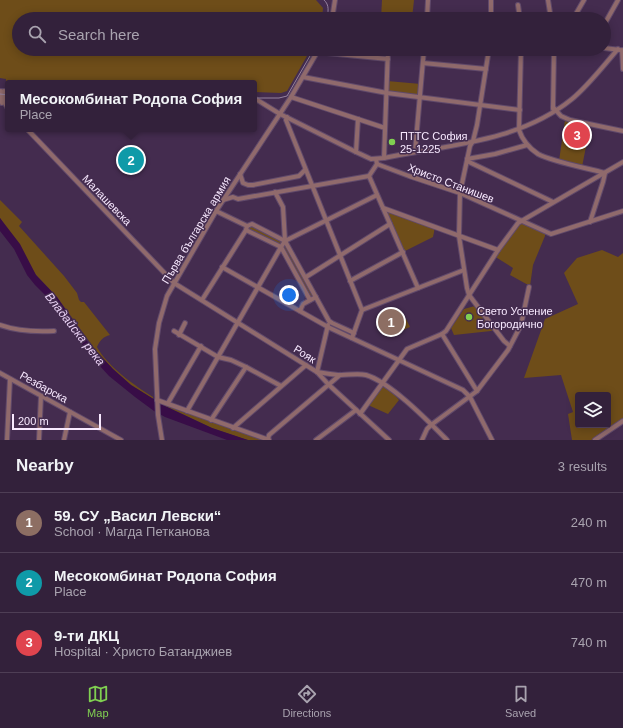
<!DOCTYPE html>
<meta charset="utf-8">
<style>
body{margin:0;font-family:Arial,sans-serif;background:#3e2e46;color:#f1f3f6}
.controls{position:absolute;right:12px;bottom:12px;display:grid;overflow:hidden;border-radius:4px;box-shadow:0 2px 10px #0003}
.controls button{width:36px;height:36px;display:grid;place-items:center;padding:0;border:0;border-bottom:1px solid #4e3e55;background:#33213b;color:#f1f3f6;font:20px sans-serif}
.scale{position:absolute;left:12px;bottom:10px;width:89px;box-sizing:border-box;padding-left:4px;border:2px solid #f8e9ff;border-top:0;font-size:11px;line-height:14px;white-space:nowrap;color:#f8e9ff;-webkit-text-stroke:3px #442c4f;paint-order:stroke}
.you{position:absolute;left:289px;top:295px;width:14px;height:14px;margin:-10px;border:3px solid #fff;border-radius:50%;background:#1a73e8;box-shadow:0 0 0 6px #1a73e833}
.badge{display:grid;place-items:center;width:26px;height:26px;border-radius:50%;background:#80d051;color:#fff;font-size:13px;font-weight:700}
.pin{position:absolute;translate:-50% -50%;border:2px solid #fff;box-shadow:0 1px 4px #0006}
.popup{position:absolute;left:5px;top:80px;width:252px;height:52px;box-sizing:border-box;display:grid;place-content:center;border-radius:4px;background:#33213b;filter:drop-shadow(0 1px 3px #0005);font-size:13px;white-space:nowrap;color:#a9a3af}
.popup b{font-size:15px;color:#f1f3f6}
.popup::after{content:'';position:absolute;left:50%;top:100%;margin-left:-8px;border:8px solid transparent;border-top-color:#33213b}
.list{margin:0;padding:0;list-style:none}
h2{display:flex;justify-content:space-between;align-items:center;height:52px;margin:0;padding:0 16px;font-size:17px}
h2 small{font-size:13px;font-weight:400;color:#a9a3af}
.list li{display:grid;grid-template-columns:26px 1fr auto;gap:12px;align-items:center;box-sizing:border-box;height:60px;padding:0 16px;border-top:1px solid #4e3e55}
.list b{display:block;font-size:15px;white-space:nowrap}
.list p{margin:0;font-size:13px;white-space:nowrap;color:#a9a3af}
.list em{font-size:13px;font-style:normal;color:#a9a3af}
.icon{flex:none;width:22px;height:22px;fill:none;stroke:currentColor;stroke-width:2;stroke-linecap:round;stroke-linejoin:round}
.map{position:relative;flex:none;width:623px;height:440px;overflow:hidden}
.search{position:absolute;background:#33213b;box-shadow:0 2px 10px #0003;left:12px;right:12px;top:12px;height:44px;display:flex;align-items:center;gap:10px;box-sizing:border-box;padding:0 14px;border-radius:22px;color:#a9a3af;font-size:15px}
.sheet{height:232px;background:#33213b}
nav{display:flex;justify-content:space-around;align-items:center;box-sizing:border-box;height:56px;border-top:1px solid #4e3e55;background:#33213b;font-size:11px;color:#a9a3af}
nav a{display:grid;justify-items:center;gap:2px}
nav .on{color:#80d051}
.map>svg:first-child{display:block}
</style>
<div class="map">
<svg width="623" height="440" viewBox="0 0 623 440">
<rect width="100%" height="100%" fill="#442c4f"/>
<g fill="#6e4d19" fill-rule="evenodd">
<polygon points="0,0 316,0 323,8 322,19 19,19 19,49 311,49 287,91 281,93 254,92 254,83 6,83 6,79 0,78"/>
<polygon points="382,0 414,0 412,19 381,19"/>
<polygon points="387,81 421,84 420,97 387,93"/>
<polygon points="565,120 590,126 582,167 559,161"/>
<path d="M0,200L22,222L19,226L64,276L77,293L79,300L81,302H84L110,335C103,337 100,340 97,347C108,367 134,385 153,397V399L131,385L113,369L97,352L57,297L36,275L0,218Z"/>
<polygon points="383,208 435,227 433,237 403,252"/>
<polygon points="520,221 545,233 545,236 533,265 530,286 510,275 513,268 494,256"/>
<polygon points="249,224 285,241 316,297 310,300 281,247 246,230"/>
<path d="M602,250L618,257L623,253V421L595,440H572L568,414L573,412L561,375L524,378L545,319L578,304L564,273L577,258ZM578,395H608V425H578Z"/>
<polygon points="475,306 493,330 491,331 454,335 451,328 464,309"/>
<polygon points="406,319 410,327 393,334 390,326"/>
<polygon points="382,386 393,393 399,400 388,414 368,405"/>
<polygon points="164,404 269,440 248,440 241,438 212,428 165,406"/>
</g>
<polygon fill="#380d47" points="0,218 20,244 36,275 57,297 87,341 113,369 131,385 165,406 212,428 248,440 227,440 165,417 154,411 135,397 109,376 88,353 53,303 35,285 27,275 14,249 0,231"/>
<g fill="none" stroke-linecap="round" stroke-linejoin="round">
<g stroke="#614a6b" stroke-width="6">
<g id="minor">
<polyline points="548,0 551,19"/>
<polyline points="518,5 520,19"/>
<polyline points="332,19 335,0"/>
<polyline points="427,19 428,0"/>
<polyline points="491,19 491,0"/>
<polyline points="573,19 584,0"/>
<polyline points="604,25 618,0"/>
<polyline points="604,48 620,50"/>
<polyline points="489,49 477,125 473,141 470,146 460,193 459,236 467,288 469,295 504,341 510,346"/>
<path d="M521,49L519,130C522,139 529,148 538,154C553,162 587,168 605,173L603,182L590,222"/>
<polyline points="622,50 623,69"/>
<polyline points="317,52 388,59"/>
<polyline points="423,63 486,69"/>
<polyline points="303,77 387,93 520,110"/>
<polyline points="1,91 2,103"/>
<polyline points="4,91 5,103 8,109"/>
<polyline points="291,97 385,128"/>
<path d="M254,98L280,114L356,152L371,159L384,158C448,145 519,142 572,99C588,86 604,65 618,49"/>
<polyline points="553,107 561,116 570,120 623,131"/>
<polyline points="553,109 554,49"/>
<polyline points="287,117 286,120 362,310 352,338"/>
<path d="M27,129L174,283L317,372C325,373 333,375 341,375C349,375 358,373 366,375C390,382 428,421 447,440"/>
<polyline points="356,152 358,119"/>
<polyline points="415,152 424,49"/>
<polyline points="384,158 388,49"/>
<polyline points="376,159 377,164 409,176 460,193 551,234 623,211"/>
<polyline points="467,159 495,154 527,145"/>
<polyline points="467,161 553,202"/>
<polyline points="240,174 243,183 248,185 253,185 299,176 305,170"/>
<polyline points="369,176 418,288"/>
<polyline points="275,192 283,207 285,241"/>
<polyline points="223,200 233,197 238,199 369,176 377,164"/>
<polyline points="383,208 498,250"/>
<polyline points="216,211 247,226 252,224 285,241 329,321 332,323 354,333"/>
<polyline points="247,226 246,230 281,247 310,300"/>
<polyline points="222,267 328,327 463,390 470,397 492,440"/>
<polyline points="306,277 390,224"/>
<polyline points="350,281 403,252"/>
<polyline points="202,300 246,230"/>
<polyline points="362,310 464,270"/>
<polyline points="300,311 303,304 316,297"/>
<path d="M0,325C17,331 36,332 54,331"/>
<polyline points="174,331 218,357 231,360 246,367 281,386"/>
<polyline points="442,334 477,391"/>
<polyline points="179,335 185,323"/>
<polyline points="317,372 329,385 389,440"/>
<polyline points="317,372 328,325"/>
<polyline points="0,373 121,440"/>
<polyline points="157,400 269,440"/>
<polyline points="168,403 201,346"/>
<polyline points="187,411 281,247 285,241 377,195"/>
<polyline points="360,414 407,349 442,334 446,331 498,250 518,223 623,162"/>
<polyline points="211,420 246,367"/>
<polyline points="233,428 306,365"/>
<polyline points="268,439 269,435 340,375"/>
<polyline points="7,440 10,379"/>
<polyline points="39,440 41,396"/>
<polyline points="64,440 70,412"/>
<polyline points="162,440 158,415 155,349 159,323 167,296 216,211 291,97 319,49"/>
<polyline points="316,440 356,410"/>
<polyline points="422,440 427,429 431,425 477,391 508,350 521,325 529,287"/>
<polyline points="595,440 623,421"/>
</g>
</g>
<use href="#minor" stroke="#906a6c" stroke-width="4"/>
<g stroke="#95829f" stroke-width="1">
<path d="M324,0C330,5 328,12 327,19"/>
<polyline points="0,94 8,95"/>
<polyline points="254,98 279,98 287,96 314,49"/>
</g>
</g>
<g fill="#80d051" stroke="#442c4f" stroke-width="1.5">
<circle cx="392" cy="142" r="4"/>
<circle cx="469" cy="317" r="4"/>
</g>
<g text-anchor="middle" stroke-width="3" stroke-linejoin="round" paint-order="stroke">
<g font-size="11" fill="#f8e9ff" stroke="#442c4f" text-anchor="start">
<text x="400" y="140">ПТТС София<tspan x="400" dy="13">25-1225</tspan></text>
<text x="477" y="315">Свето Успение<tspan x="477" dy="13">Богородично</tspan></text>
</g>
<g font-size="11" fill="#f8e9ff" stroke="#442c4f">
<text transform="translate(451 183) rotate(21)" y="4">Христо Станишев</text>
<text transform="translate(107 200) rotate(46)" y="4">Малашевска</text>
<text transform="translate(196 230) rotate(-59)" y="4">Първа българска армия</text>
<text transform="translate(305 354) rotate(32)" y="4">Рояк</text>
<text transform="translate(44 387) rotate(29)" y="4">Резбарска</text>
</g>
<g font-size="12" font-style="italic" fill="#ecd4f7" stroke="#442c4f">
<text transform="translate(75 329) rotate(52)" y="4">Владайска река</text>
</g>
</g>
</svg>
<div class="controls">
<button><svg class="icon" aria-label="layers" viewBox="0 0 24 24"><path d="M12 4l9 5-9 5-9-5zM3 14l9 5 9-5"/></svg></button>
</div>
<div class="scale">200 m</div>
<div class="you"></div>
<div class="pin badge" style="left:391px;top:322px;background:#8d6e63">1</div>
<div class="pin badge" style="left:131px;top:160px;background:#0f9aa8">2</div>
<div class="popup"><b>Месокомбинат Родопа София</b>Place</div>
<div class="pin badge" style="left:577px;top:135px;background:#e0444e">3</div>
<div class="search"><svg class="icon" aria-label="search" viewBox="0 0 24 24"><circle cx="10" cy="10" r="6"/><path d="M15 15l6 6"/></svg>Search here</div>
</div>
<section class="sheet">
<h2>Nearby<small>3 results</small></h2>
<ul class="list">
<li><span class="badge" style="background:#8d6e63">1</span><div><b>59. СУ „Васил Левски“</b><p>School · Магда Петканова</p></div><em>240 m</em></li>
<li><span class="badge" style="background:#0f9aa8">2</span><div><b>Месокомбинат Родопа София</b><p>Place</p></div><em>470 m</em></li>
<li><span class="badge" style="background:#e0444e">3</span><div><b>9-ти ДКЦ</b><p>Hospital · Христо Батанджиев</p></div><em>740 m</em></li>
</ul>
</section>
<nav>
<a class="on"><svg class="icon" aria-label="map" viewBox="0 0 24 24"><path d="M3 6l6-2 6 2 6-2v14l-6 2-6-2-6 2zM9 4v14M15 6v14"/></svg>Map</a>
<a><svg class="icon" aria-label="directions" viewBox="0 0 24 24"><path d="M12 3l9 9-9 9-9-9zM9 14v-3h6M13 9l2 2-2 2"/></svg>Directions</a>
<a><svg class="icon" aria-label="saved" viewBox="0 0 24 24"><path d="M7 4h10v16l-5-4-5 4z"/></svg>Saved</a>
</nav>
